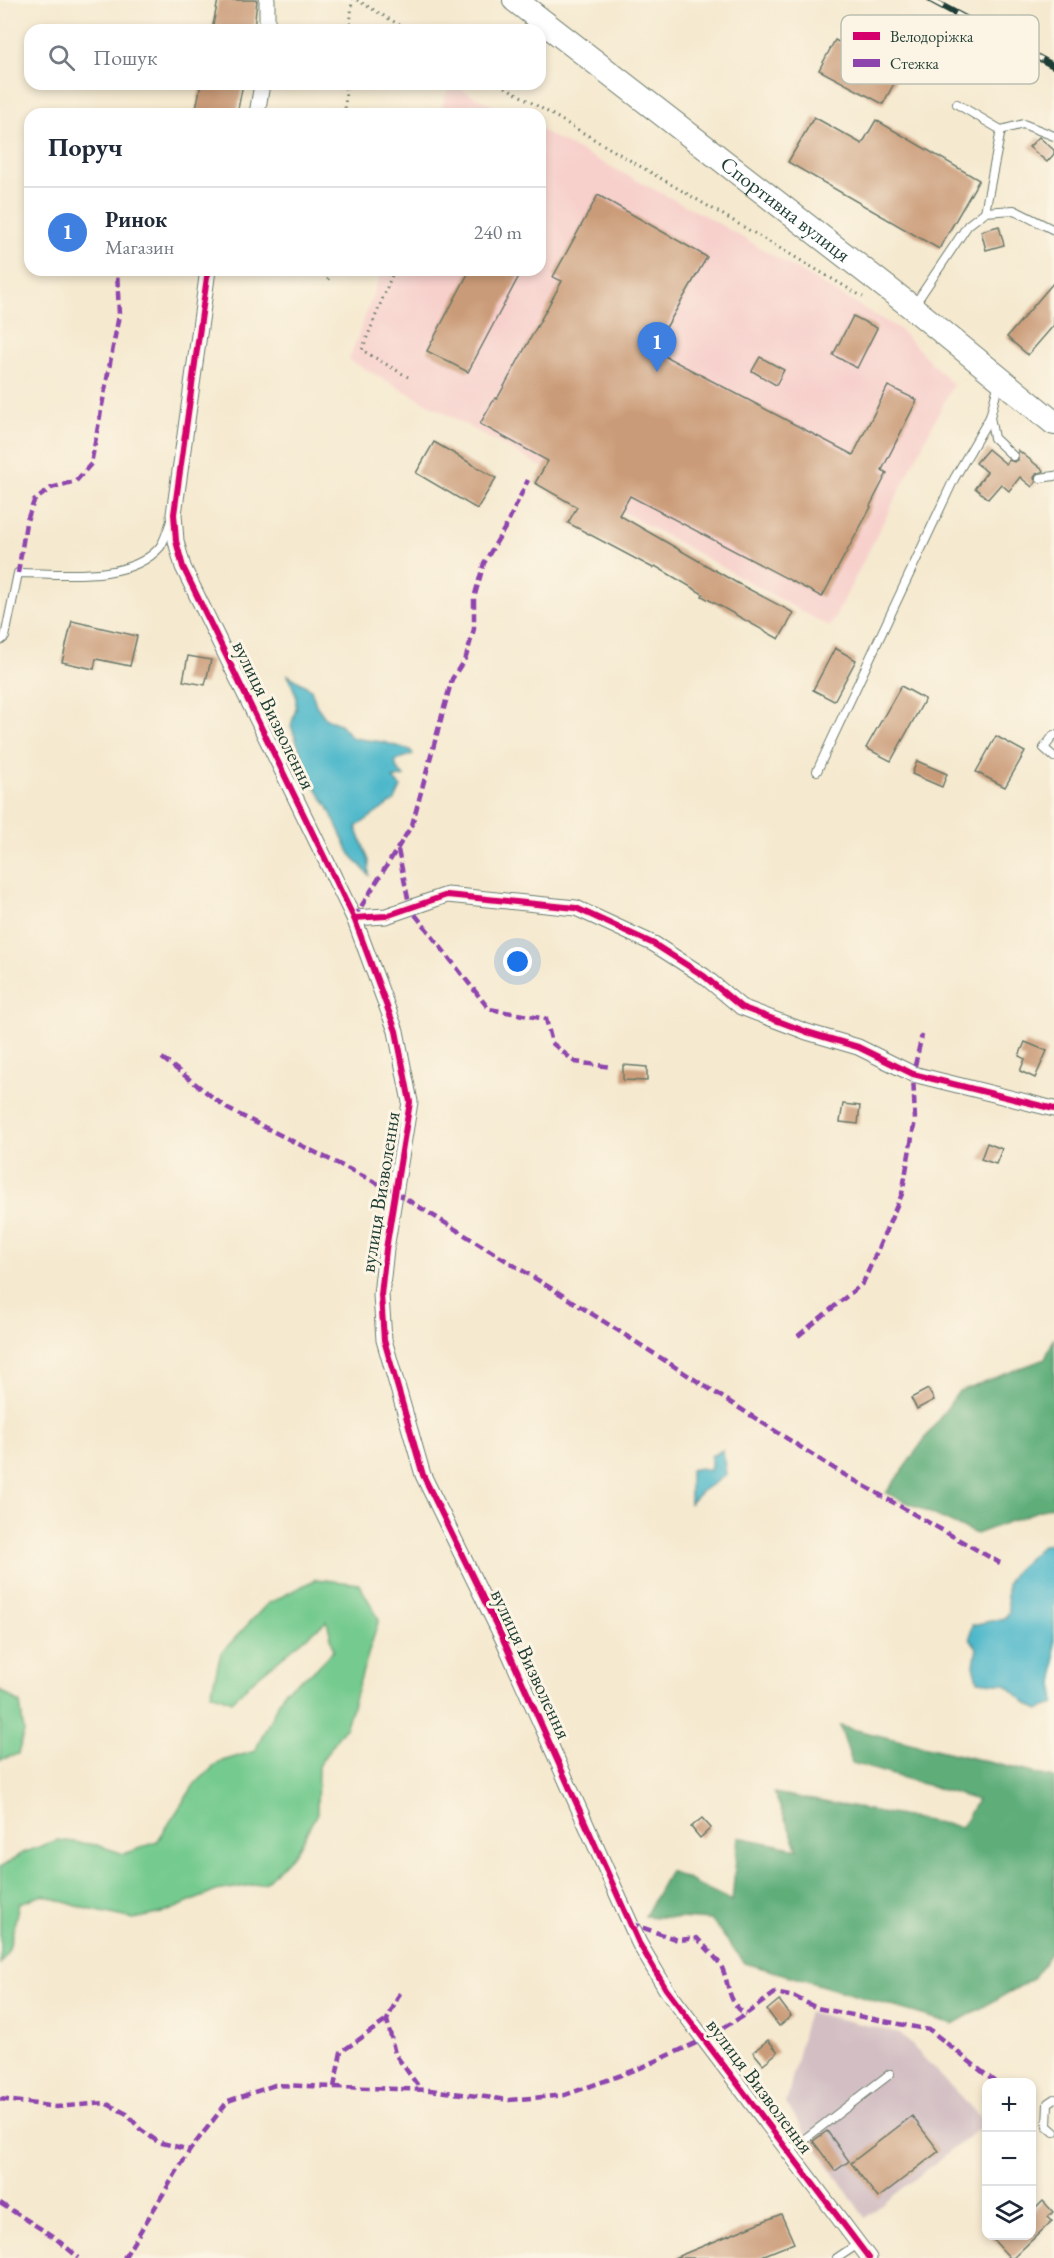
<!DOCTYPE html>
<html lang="uk">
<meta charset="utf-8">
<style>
body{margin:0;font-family:"EB Garamond",serif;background:#f2f2f3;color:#1f2937}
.controls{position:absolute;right:18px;bottom:18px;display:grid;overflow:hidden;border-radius:12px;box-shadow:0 3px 9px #0003}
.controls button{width:54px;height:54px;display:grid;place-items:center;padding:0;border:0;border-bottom:2px solid #e0e1e3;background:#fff;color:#1f2937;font:30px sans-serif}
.you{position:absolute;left:518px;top:962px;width:21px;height:21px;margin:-15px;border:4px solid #fff;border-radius:50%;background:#1a73e8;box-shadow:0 0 0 9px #1a73e833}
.badge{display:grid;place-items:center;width:39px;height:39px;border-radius:50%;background:#d1495b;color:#fff;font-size:20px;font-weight:700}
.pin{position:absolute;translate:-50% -50px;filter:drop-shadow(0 2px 3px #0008)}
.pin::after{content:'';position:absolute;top:32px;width:21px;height:18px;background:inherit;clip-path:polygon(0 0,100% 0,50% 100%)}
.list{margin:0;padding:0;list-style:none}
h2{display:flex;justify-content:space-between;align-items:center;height:78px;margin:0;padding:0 24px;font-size:26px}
h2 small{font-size:20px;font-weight:400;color:#747a83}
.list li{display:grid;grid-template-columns:39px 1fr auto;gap:18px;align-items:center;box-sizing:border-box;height:90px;padding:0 24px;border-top:2px solid #e0e1e3}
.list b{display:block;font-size:22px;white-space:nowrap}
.list p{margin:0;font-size:20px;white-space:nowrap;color:#747a83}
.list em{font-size:20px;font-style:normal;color:#747a83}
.icon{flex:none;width:33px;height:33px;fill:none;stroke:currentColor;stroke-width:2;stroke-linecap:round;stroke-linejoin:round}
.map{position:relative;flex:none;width:1054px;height:2258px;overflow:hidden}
.search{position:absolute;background:#fff;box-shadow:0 3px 9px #0003;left:24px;top:24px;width:522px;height:66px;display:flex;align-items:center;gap:15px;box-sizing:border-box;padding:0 21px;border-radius:18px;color:#747a83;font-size:22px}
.panel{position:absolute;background:#fff;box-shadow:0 3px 9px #0003;left:24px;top:108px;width:522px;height:168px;border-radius:18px}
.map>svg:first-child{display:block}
</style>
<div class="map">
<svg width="1054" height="2258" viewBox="0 0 1054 2258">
<rect width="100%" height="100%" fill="#fcf5e5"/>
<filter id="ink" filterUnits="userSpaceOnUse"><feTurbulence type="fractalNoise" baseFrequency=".0167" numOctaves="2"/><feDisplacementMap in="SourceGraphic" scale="12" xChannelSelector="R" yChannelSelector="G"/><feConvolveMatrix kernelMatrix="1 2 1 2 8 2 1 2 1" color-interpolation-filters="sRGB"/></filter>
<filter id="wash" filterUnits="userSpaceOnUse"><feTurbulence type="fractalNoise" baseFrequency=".008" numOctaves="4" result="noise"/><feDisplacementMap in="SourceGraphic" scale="24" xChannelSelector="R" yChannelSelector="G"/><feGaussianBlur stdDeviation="1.35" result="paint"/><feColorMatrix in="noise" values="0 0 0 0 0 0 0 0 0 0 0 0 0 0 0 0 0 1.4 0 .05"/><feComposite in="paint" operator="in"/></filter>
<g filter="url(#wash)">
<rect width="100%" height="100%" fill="#f5e9cf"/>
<g fill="#f7d0cc">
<polygon points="450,84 451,84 508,114 439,114"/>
<polygon points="540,130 709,218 899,329 953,385 830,627 349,360 382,270 540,270"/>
</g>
<polygon fill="#d2bec3" points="808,2012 900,2033 986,2123 865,2218 786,2104"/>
<g fill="#74ca8f" stroke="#4a8462" stroke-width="1.5">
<polygon points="316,1579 359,1584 379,1619 346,1726 318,1766 317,1813 297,1850 265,1883 216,1891 166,1912 134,1919 83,1908 43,1895 19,1903 9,1949 0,1965 0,1868 23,1853 57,1840 97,1845 124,1854 157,1842 194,1785 219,1762 255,1751 284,1691 316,1669 334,1650 327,1621 256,1678 232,1701 211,1693 221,1653 267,1604"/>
<polygon points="0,1690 20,1703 24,1732 18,1754 0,1760"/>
</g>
<g fill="#5fae7a" stroke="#3f7657" stroke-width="1.5">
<polygon points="1054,1338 1054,1505 976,1534 886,1493 959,1391 1045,1359"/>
<polygon points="840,1726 1054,1778 1054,1947 1033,1979 953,2024 745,1963 711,1920 645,1916 670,1871 732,1901 738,1837 798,1849 774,1793 962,1827 977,1800 852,1763"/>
</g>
<g fill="#4db8ca" stroke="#367a7f" stroke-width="1.5">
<polygon points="288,675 311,689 316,705 326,719 340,724 352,738 383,742 410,750 413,754 395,761 397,769 404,776 393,779 401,787 395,800 356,827 369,861 369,875 350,854 328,807 311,780 291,726 296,708 296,695"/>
<polygon points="723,1450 726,1475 702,1491 690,1503 690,1470 701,1468 709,1471 711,1467 711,1456"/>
<polygon points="1054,1544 1054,1704 1038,1710 1025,1702 1005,1684 978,1681 974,1665 977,1648 970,1638 972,1625 1005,1618 1009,1612 1007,1598 1007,1584 1014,1572 1043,1545"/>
</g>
<g id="blocks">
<g fill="#ca9b78">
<polygon points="218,0 257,0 254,30 212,30"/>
<polygon points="835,40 899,74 883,104 819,70"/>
<polygon points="201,84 243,84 237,114 195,114"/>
<polygon points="814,117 862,144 876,120 979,180 939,249 788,162"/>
<polygon points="1039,137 1054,150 1054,154 1047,162 1029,147"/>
<polygon points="598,195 707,257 653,350 853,455 888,386 917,400 882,470 887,473 870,506 871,507 822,597 630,496 619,515 737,583 794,613 779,639 702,596 703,594 655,566 653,568 568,523 577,507 535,483 548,461 480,424 495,398 497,399 562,281 553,277"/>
<polygon points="999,226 1004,245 986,250 981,231"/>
<polygon points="470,270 508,270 519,276 468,372 427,351"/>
<polygon points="1054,282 1054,325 1028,355 1007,337"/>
<polygon points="853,316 877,328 857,368 833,355"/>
<polygon points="760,357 784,370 776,385 752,371"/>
<polygon points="434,442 496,478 477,509 416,473"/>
<polygon points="988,449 1006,464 1009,460 1014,462 1018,460 1018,450 1044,471 1036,474 1034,478 1036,482 1032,487 1020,477 1009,491 1001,484 988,499 975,488 987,472 976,463"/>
<polygon points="72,621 137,636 130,666 96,659 94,669 62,662"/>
<polygon points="835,648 856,660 834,701 813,690"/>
<polygon points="188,656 211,660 205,685 183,681"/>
<polygon points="901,686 925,699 891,761 866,748"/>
<polygon points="996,736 1025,752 1005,787 976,772"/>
<polygon points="917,761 947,774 942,787 912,774"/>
<polygon points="1025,1042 1047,1051 1035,1078 1020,1071 1025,1059 1019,1056"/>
<polygon points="623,1065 647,1067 647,1081 623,1080"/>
<polygon points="843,1104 860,1106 858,1124 840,1122"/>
<polygon points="987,1143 1002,1149 996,1164 981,1159"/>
<polygon points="928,1389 934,1400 917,1409 911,1398"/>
<polygon points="702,1818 711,1828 700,1838 691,1827"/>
<polygon points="779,2000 791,2016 779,2026 767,2010"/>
<polygon points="768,2040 778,2052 763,2064 753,2052"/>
<polygon points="912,2116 939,2151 878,2198 851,2163"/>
<polygon points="827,2131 849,2161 835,2171 813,2141"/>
<polygon points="1043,2201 1053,2212 1048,2217 1052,2221 1013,2258 1010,2258 989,2235 1032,2235 1032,2212"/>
<polygon points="781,2214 794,2243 757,2258 674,2258"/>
</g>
</g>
</g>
<g filter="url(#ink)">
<use href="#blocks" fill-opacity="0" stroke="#6a796a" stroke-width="1.5"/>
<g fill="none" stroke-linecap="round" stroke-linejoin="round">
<g stroke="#6a796a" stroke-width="10">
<g id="service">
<polyline points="957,104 1001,130"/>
<polyline points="985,212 1001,130 1023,124 1054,136"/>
<polyline points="915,304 968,225 985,212 1014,210 1054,230"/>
<polyline points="999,382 990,417 994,438 1013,456"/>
<polyline points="1040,478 1054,476"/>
<path d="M0,641L5,637L18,573C61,573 129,583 160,547C165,540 168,529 171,521"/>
<polyline points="1054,735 1044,748 1054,757"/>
<polyline points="817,771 954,479 990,417"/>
<polyline points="1054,2099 1048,2103 1047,2126 1054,2132"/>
<polyline points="789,2151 890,2074"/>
<polyline points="837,2258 858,2244"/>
</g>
</g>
<g stroke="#6a796a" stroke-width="17">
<g id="minor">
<polyline points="267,30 267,0"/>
<polyline points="257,114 262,84"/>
<polyline points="208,270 174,514 176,541 183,567 354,918 396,1031 410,1102 386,1249 381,1295 384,1340 423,1475 503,1639 639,1943 666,1989 869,2258"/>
<polyline points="354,918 386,916 447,895 576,908 654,944 704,976 741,1007 807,1032 858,1047 913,1074 1054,1109"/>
</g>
</g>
<g stroke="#6a796a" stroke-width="26">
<g id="primary">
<path id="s1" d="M515,0L913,308L1054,423"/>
</g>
</g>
<g stroke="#6a796a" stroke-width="3" stroke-dasharray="1.5 4.5" stroke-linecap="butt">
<polyline points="357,0 408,30"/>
<polyline points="350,30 352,0"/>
<polyline points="500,84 863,297"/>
<polyline points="345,114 346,84"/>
<polyline points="394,270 362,350 408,377"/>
<polyline points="328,280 329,270"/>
</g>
<use href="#service" stroke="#fff" stroke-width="8"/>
<use href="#minor" stroke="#fff" stroke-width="15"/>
<use href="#primary" stroke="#fff" stroke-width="24"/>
<g stroke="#1f3d34" stroke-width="7">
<polyline id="rail" points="931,0 1054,66"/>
</g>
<use href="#rail" stroke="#fcf5e5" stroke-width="4.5" stroke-dasharray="14" stroke-linecap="butt"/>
<g stroke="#8e44ad" stroke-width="4.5" stroke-dasharray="9 4.5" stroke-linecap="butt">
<polyline points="18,573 26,523 34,501 51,488 76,481 91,464 119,315 117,270"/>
<polyline points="398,850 410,908 489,1009 546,1019 552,1043 575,1062 612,1067"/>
<polyline points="354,918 412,825 452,679 466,657 474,629 474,598 484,563 506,526 528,480"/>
<polyline points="162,1058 228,1109 395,1192 567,1298 838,1471 1000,1563"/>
<polyline points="798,1336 863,1283 902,1194 915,1120 913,1074 922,1035"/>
<path d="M630,1923L678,1940L697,1938C704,1946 714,1955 720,1964C730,1981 726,2003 746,2014"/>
<polyline points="400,1993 387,2020 395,2054 421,2090"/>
<polyline points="334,2087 341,2052 387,2020"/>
<polyline points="0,2099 56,2107 105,2103 127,2114 140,2129 158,2142 190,2150"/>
<polyline points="0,2203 54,2237 79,2258"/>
<polyline points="124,2258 190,2150 228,2101 275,2085 430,2090 509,2100 565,2095 638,2069 705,2039 746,2014 775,1993 795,1997 817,2008 930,2030 995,2082"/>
</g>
<g stroke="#fcf5e5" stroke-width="10">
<g id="cycleway">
<polyline points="208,270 174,514 176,541 183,567 354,918 396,1031 410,1102 386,1249 381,1295 384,1340 423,1475 503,1639 639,1943 666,1989 869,2258"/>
<polyline points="354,918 386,916 447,895 576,908 654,944 704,976 741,1007 807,1032 858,1047 913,1074 1054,1109"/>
</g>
</g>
<use href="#cycleway" stroke="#d6006c" stroke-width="6"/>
</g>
</g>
<g text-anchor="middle" stroke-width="6" stroke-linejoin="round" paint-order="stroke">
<g font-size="21" fill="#1f3d34" stroke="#fcf5e5">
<text dy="7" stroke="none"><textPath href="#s1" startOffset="342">Спортивна вулиця</textPath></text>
<text transform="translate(274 715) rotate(64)" y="7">вулиця Визволення</text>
<text transform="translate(380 1192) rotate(-81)" y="7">вулиця Визволення</text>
<text transform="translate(531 1664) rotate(65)" y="7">вулиця Визволення</text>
<text transform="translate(760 2086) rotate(53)" y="7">вулиця Визволення</text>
</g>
</g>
<rect x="841" y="15" width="198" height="69" rx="9" fill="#fcf5e5" stroke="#babeb0" stroke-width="1.5"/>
<rect x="853" y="32" width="27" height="8" fill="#d6006c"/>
<rect x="853" y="59" width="27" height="8" fill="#8e44ad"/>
<g font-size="16" fill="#1f3d34">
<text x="890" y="42">Велодоріжка</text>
<text x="890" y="69">Стежка</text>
</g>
</svg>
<div class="controls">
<button>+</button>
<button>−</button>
<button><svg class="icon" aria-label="layers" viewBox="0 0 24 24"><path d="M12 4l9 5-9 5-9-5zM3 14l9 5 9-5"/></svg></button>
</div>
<div class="you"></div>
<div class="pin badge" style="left:657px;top:372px;background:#3f7fe0">1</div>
<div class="search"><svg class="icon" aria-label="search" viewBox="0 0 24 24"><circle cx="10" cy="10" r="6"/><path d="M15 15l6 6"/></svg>Пошук</div>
<section class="panel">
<h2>Поруч<small></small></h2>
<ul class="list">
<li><span class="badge" style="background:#3f7fe0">1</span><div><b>Ринок</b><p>Магазин</p></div><em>240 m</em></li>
</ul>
</section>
</div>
